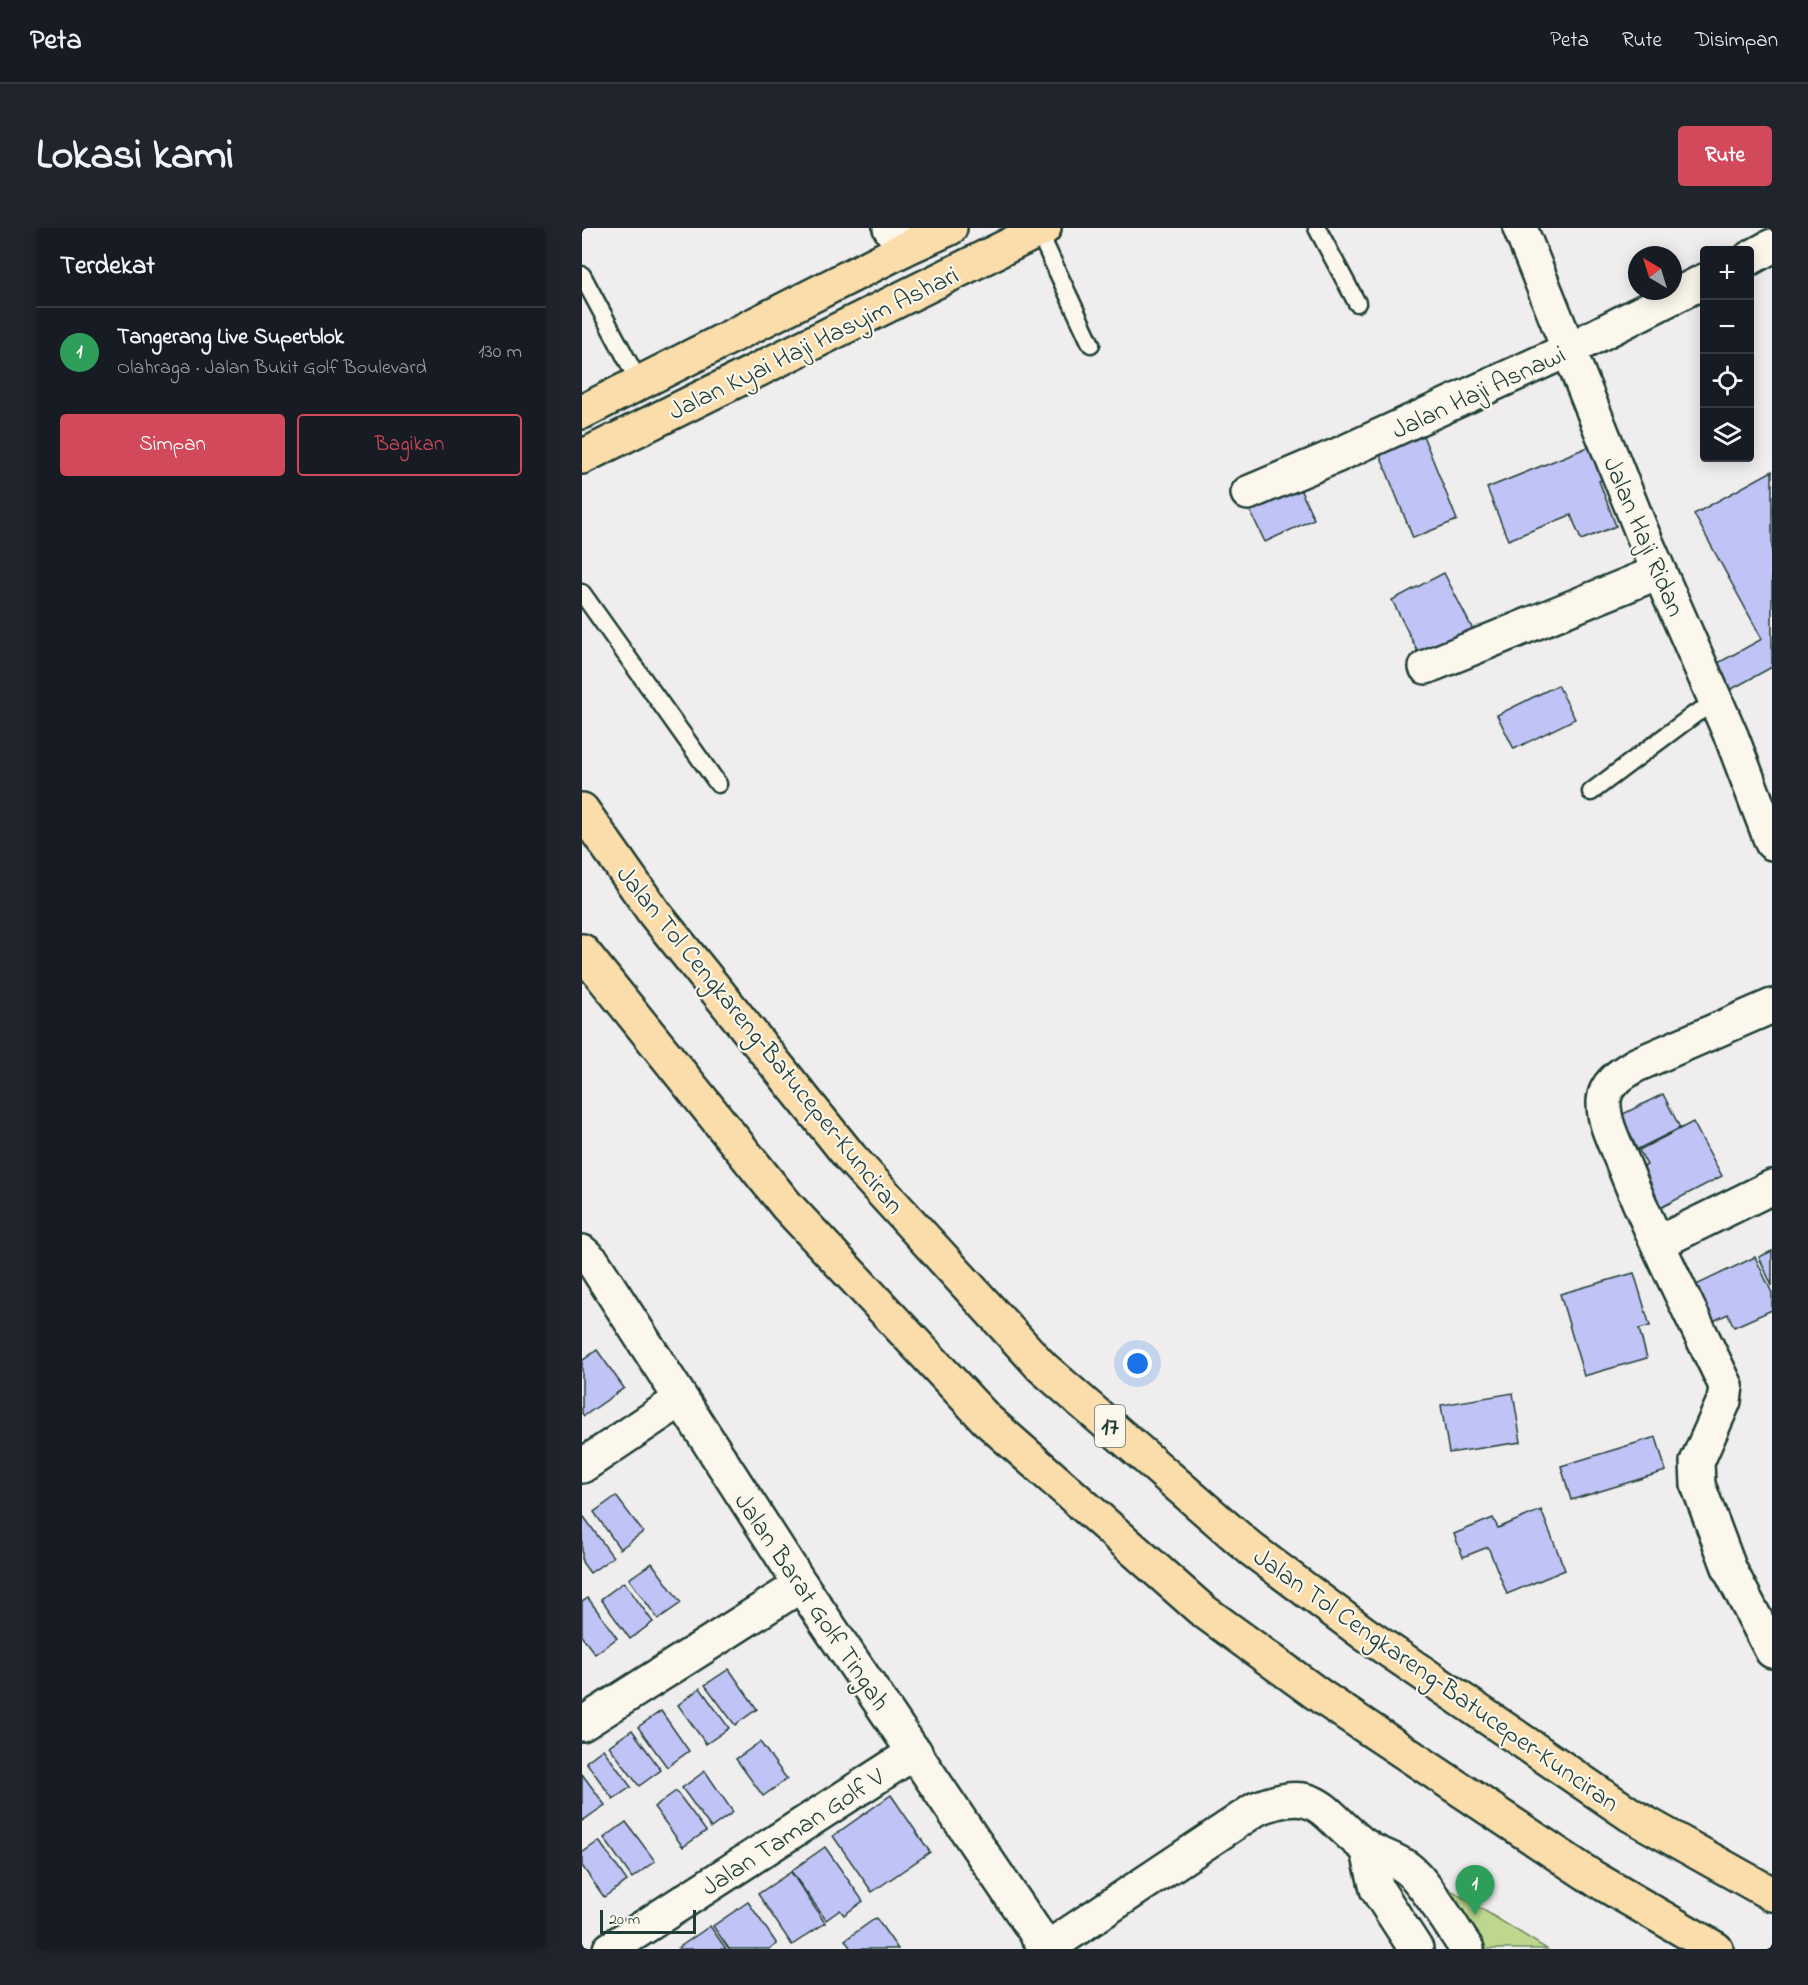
<!DOCTYPE html>
<html lang="id">
<meta charset="utf-8">
<style>
body{margin:0;font-family:"Indie Flower",sans-serif;background:#20242c;color:#f1f3f6}
.controls{position:absolute;right:18px;top:18px;display:grid;overflow:hidden;border-radius:6px;box-shadow:0 3px 15px #0003}
.controls button{width:54px;height:54px;display:grid;place-items:center;padding:0;border:0;border-bottom:2px solid #363941;background:#171b24;color:#f1f3f6;font:30px sans-serif}
.compass{position:absolute;left:1046px;top:18px;width:54px;height:54px;border-radius:50%;background:#171b24;box-shadow:0 3px 15px #0003;rotate:322deg}
.scale{position:absolute;left:18px;bottom:15px;width:96px;box-sizing:border-box;padding-left:6px;border:3px solid #1f3d34;border-top:0;font-size:16px;line-height:21px;white-space:nowrap;color:#1f3d34;-webkit-text-stroke:4px #fbf7ec;paint-order:stroke}
.you{position:absolute;left:556px;top:1136px;width:21px;height:21px;margin:-15px;border:4px solid #fff;border-radius:50%;background:#1a73e8;box-shadow:0 0 0 9px #1a73e833}
.badge{display:grid;place-items:center;width:39px;height:39px;border-radius:50%;background:#d1495b;color:#fff;font-size:20px;font-weight:700}
.pin{position:absolute;translate:-50% -50px;filter:drop-shadow(0 2px 3px #0008)}
.pin::after{content:'';position:absolute;top:32px;width:21px;height:18px;background:inherit;clip-path:polygon(0 0,100% 0,50% 100%)}
.list{margin:0;padding:0;list-style:none}
h2{display:flex;justify-content:space-between;align-items:center;height:78px;margin:0;padding:0 24px;font-size:26px}
h2 small{font-size:20px;font-weight:400;color:#9ea1a6}
.list li{display:grid;grid-template-columns:39px 1fr auto;gap:18px;align-items:center;box-sizing:border-box;height:90px;padding:0 24px;border-top:2px solid #363941}
.list b{display:block;font-size:22px;white-space:nowrap}
.list p{margin:0;font-size:20px;white-space:nowrap;color:#9ea1a6}
.list em{font-size:20px;font-style:normal;color:#9ea1a6}
.actions{display:flex;gap:12px;padding:18px 24px}
.actions a{flex:1;padding:14px 0;border:2px solid #d1495b;border-radius:6px;text-align:center;font-size:21px;color:#d1495b}
.actions .main{background:#d1495b;color:#fff}
.icon{flex:none;width:33px;height:33px;fill:none;stroke:currentColor;stroke-width:2;stroke-linecap:round;stroke-linejoin:round}
.map{position:relative;flex:none;width:1190px;height:1721px;overflow:hidden;border-radius:6px}
header{display:flex;align-items:center;gap:36px;box-sizing:border-box;height:84px;padding:0 30px;background:#171b24;border-bottom:2px solid #363941}
header strong{font-size:28px}
nav{display:flex;gap:33px;margin-inline-start:auto;font-size:21px}
.intro{display:flex;align-items:center;justify-content:space-between;box-sizing:border-box;height:144px;padding:0 36px}
h1{margin:0;font-size:42px}
.button{padding:15px 27px;border-radius:6px;background:#d1495b;color:#fff;font-size:21px;font-weight:700}
main{display:flex;gap:36px;padding:0 36px}
aside{flex:1;background:#171b24;border-radius:6px;box-shadow:0 3px 15px #0003}
.map>svg:first-child{display:block}
</style>
<header>
<strong>Peta</strong>
<nav><a>Peta</a><a>Rute</a><a>Disimpan</a></nav>
</header>
<div class="intro"><h1>Lokasi kami</h1><a class="button">Rute</a></div>
<main>
<aside>
<h2>Terdekat<small></small></h2>
<ul class="list">
<li><span class="badge" style="background:#2e9e5b">1</span><div><b>Tangerang Live Superblok</b><p>Olahraga · Jalan Bukit Golf Boulevard</p></div><em>130 m</em></li>
</ul>
<div class="actions"><a class="main">Simpan</a><a>Bagikan</a></div>
</aside>
<div class="map">
<svg width="1190" height="1721" viewBox="0 0 1190 1721">
<rect width="100%" height="100%" fill="#efedee"/>
<filter id="ink" filterUnits="userSpaceOnUse"><feTurbulence type="fractalNoise" baseFrequency=".0167" numOctaves="2"/><feDisplacementMap in="SourceGraphic" scale="12" xChannelSelector="R" yChannelSelector="G"/><feConvolveMatrix kernelMatrix="1 2 1 2 8 2 1 2 1" color-interpolation-filters="sRGB"/></filter>
<g filter="url(#ink)">
<polygon fill="#bdd78e" stroke="#6e8a61" stroke-width="1.5" points="854,1653 965,1721 900,1721"/>
<g fill="#c0c3f5" stroke="#1f3d34" stroke-width="1.5">
<polygon points="838,200 875,292 831,310 794,217"/>
<polygon points="1011,217 1024,250 1017,253 1034,298 999,312 989,287 926,312 905,260"/>
<polygon points="1190,243 1190,439 1139,467 1125,441 1180,411 1112,286"/>
<polygon points="712,248 732,291 683,314 663,272"/>
<polygon points="862,345 892,404 839,430 810,372"/>
<polygon points="976,457 993,491 932,521 915,487"/>
<polygon points="1081,866 1098,900 1054,922 1037,888"/>
<polygon points="1111,894 1140,948 1078,980 1058,941 1065,937 1057,922"/>
<polygon points="1190,1023 1190,1058 1177,1029"/>
<polygon points="1173,1029 1190,1065 1190,1082 1152,1099 1146,1086 1127,1095 1110,1059"/>
<polygon points="1052,1045 1068,1098 1057,1101 1065,1130 1002,1148 978,1066"/>
<polygon points="15,1122 42,1160 2,1188 0,1185 0,1133"/>
<polygon points="931,1165 939,1214 867,1225 859,1177"/>
<polygon points="1074,1209 1084,1243 989,1272 979,1238"/>
<polygon points="34,1268 61,1304 38,1321 12,1284"/>
<polygon points="959,1282 983,1342 925,1366 906,1319 881,1329 872,1306 911,1290 916,1300"/>
<polygon points="2,1289 31,1329 8,1345 0,1334 0,1290"/>
<polygon points="70,1335 99,1375 76,1391 47,1351"/>
<polygon points="42,1354 71,1394 48,1411 19,1371"/>
<polygon points="6,1370 35,1410 13,1426 0,1409 0,1374"/>
<polygon points="147,1441 175,1481 153,1497 123,1457"/>
<polygon points="118,1460 147,1500 124,1516 96,1477"/>
<polygon points="79,1483 107,1523 85,1539 56,1499"/>
<polygon points="50,1502 79,1542 57,1558 27,1518"/>
<polygon points="178,1514 205,1551 181,1568 154,1531"/>
<polygon points="21,1521 49,1559 31,1571 4,1534"/>
<polygon points="123,1543 151,1584 129,1600 100,1560"/>
<polygon points="0,1546 23,1577 0,1593"/>
<polygon points="94,1563 124,1603 101,1619 72,1579"/>
<polygon points="309,1567 348,1624 290,1664 251,1608"/>
<polygon points="44,1594 73,1633 50,1650 22,1610"/>
<polygon points="17,1613 45,1653 22,1669 0,1638 0,1625"/>
<polygon points="243,1619 281,1673 262,1687 258,1682 244,1692 209,1643"/>
<polygon points="209,1644 243,1695 210,1717 176,1666"/>
<polygon points="166,1674 195,1716 188,1721 147,1721 131,1698"/>
<polygon points="294,1690 316,1721 269,1721 263,1712"/>
<polygon points="128,1698 144,1721 97,1721 96,1720"/>
</g>
<g fill="none" stroke-linecap="round" stroke-linejoin="round">
<g stroke="#1f3d34" stroke-width="21">
<g id="service">
<polyline points="735,0 775,75"/>
<polyline points="456,2 509,116"/>
<polyline points="0,47 58,156"/>
<polyline points="0,365 136,556"/>
<polyline points="1009,564 1113,486 1135,474"/>
</g>
</g>
<g stroke="#1f3d34" stroke-width="38">
<g id="minor">
<polyline points="308,0 322,21"/>
<polyline points="938,0 1061,307 1150,510 1190,615"/>
<polyline points="1168,30 1190,18"/>
<polyline points="666,265 756,227 988,121 1122,53"/>
<polyline points="844,439 1077,344"/>
<path d="M1190,778L1054,837C1041,845 1023,855 1022,873C1021,895 1034,917 1042,938C1072,1013 1109,1085 1144,1158L1142,1173L1115,1234L1116,1257L1148,1342L1190,1423"/>
<polyline points="1076,1015 1190,959"/>
<polyline points="0,1024 11,1034 219,1357 465,1721"/>
<polyline points="0,1238 98,1172"/>
<polyline points="0,1496 219,1357"/>
<polyline points="785,1619 795,1661 834,1721"/>
<polyline points="28,1721 333,1524"/>
<path d="M464,1721L674,1581C739,1555 739,1586 784,1619C796,1627 813,1631 825,1640C843,1653 870,1700 885,1721"/>
</g>
</g>
<g stroke="#1f3d34" stroke-width="38">
<g id="primary">
<polyline points="0,184 322,21 368,0"/>
<polyline points="0,229 462,0"/>
</g>
</g>
<g stroke="#1f3d34" stroke-width="38">
<g id="motorway">
<polyline points="0,582 73,686 269,930 460,1139 669,1321 783,1406 1049,1587 1190,1666"/>
<polyline points="0,723 205,978 405,1192 620,1382 741,1470 1010,1649 1134,1721"/>
</g>
</g>
<use href="#service" stroke="#fbf7ec" stroke-width="16"/>
<use href="#minor" stroke="#fbf7ec" stroke-width="33"/>
<use href="#primary" stroke="#faddab" stroke-width="33"/>
<use href="#motorway" stroke="#faddab" stroke-width="33"/>
</g>
</g>
<g text-anchor="middle" stroke-width="4.5" stroke-linejoin="round" paint-order="stroke">
<rect fill="#fbf7ec" stroke="#61756b" stroke-width="1.5" x="513" y="1177" width="30" height="42" rx="4.5"/>
<g font-size="24" font-weight="bold" fill="#1f3d34">
<text x="528" y="1206">17</text>
</g>
<g font-size="26" fill="#1f3d34" stroke="#fbf7ec">
<text transform="translate(231 114) rotate(-26)" y="9">Jalan Kyai Haji Hasyim Ashari</text>
<text transform="translate(896 163) rotate(-25)" y="9">Jalan Haji Asnawi</text>
<text transform="translate(1063 308) rotate(67)" y="9">Jalan Haji Ridan</text>
<text transform="translate(179 811) rotate(51)" y="9">Jalan Tol Cengkareng–Batuceper–Kunciran</text>
<text transform="translate(231 1373) rotate(56)" y="9">Jalan Barat Golf Tingah</text>
<text transform="translate(855 1451) rotate(35)" y="9">Jalan Tol Cengkareng–Batuceper–Kunciran</text>
<text transform="translate(210 1603) rotate(-33)" y="9">Jalan Taman Golf V</text>
</g>
</g>
</svg>
<div class="controls">
<button>+</button>
<button>−</button>
<button><svg class="icon" aria-label="locate" viewBox="0 0 24 24"><circle cx="12" cy="12" r="6"/><path d="M12 2v4M12 18v4M2 12h4M18 12h4"/></svg></button>
<button><svg class="icon" aria-label="layers" viewBox="0 0 24 24"><path d="M12 4l9 5-9 5-9-5zM3 14l9 5 9-5"/></svg></button>
</div>
<svg class="compass" viewBox="-18 -18 36 36"><path d="M0-13l5 13h-10z" fill="#e53935"/><path d="M0 13l5-13h-10z" fill="#9ea1a6"/></svg>
<div class="scale">20 m</div>
<div class="you"></div>
<div class="pin badge" style="left:893px;top:1687px;background:#2e9e5b">1</div>
</div>
</main>
